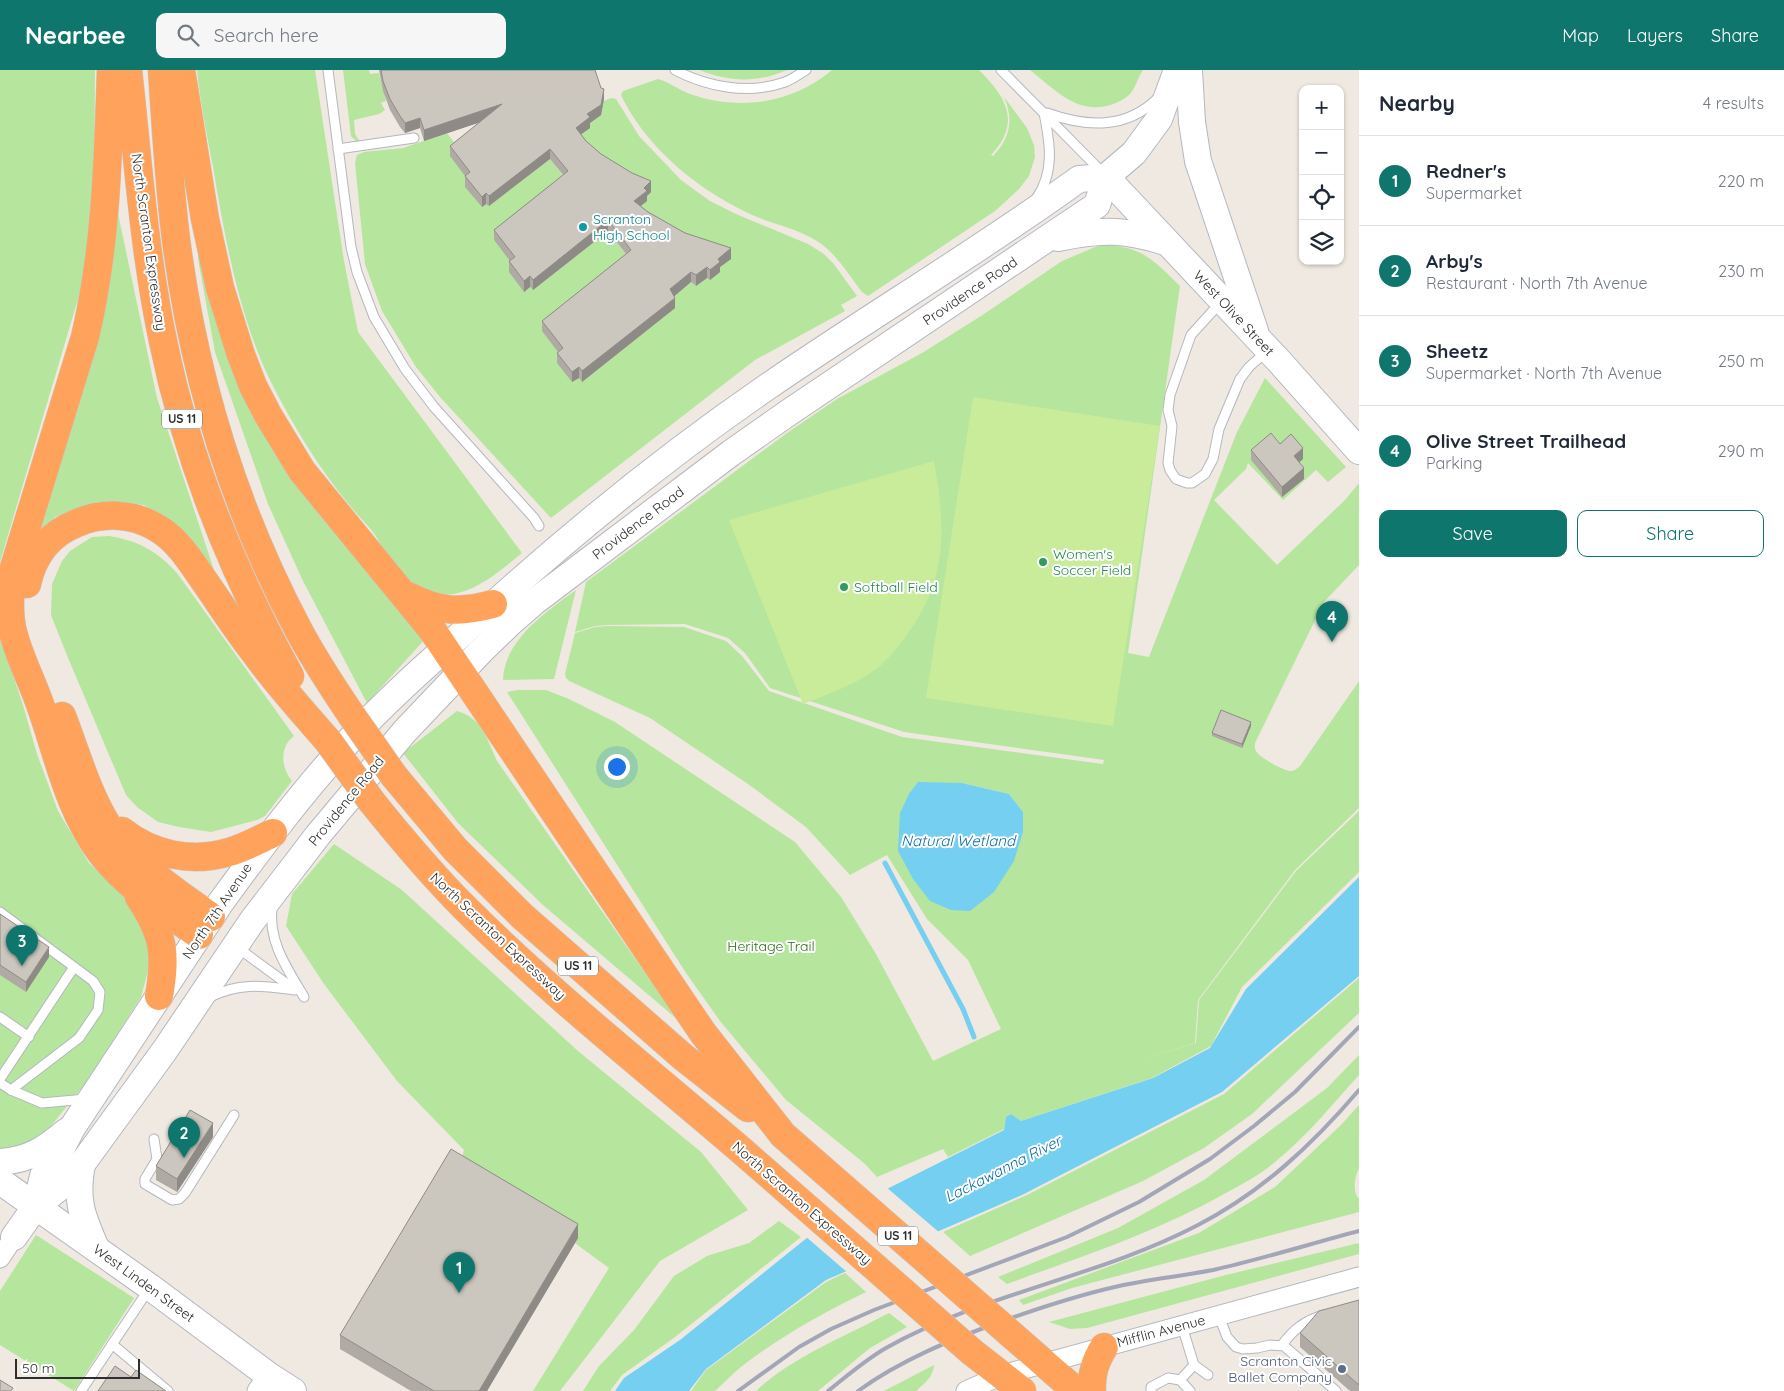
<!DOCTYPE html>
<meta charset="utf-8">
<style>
body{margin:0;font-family:Quicksand,sans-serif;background:#f6f6f7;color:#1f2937}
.controls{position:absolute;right:15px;top:15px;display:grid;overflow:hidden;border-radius:10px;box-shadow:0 1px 4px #0004}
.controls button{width:45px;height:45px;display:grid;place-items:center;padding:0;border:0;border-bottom:1px solid #e0e1e3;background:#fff;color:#1f2937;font:25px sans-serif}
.scale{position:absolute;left:15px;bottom:12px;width:125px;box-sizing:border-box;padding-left:5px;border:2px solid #2e2e2e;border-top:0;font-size:14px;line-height:18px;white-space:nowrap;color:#2e2e2e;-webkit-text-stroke:4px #fff;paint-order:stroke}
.you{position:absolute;left:616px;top:696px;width:18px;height:18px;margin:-12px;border:4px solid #fff;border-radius:50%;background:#1a73e8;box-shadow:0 0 0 8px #1a73e833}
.badge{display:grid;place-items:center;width:32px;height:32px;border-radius:50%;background:#0f766e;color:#fff;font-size:16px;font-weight:700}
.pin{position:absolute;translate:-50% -41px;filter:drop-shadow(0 1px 2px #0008)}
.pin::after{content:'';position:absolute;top:26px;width:18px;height:15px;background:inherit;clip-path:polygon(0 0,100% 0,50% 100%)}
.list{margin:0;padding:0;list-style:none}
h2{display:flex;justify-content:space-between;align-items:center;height:65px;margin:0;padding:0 20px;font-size:21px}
h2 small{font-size:16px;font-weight:400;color:#747a83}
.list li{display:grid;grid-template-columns:32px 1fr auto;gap:15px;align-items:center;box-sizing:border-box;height:90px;padding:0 20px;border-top:1px solid #e0e1e3}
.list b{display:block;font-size:19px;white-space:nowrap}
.list p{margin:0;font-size:16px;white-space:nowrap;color:#747a83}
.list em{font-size:16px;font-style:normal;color:#747a83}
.actions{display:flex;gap:10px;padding:15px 20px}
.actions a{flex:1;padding:11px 0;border:1px solid #0f766e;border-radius:10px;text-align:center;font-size:18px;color:#0f766e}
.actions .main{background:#0f766e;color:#fff}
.icon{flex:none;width:28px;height:28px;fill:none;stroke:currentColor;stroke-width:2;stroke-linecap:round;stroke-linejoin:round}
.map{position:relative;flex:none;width:1359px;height:1321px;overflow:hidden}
header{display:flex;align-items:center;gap:30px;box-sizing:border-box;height:70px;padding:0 25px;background:#0f766e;color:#fff}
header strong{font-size:24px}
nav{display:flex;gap:28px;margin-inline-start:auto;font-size:18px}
.search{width:350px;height:45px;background:#f6f6f7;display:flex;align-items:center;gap:12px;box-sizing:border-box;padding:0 18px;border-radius:10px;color:#747a83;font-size:19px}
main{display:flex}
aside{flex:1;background:#fff}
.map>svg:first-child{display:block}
</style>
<header>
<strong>Nearbee</strong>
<div class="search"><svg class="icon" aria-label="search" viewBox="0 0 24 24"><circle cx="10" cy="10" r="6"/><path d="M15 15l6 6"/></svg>Search here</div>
<nav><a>Map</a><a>Layers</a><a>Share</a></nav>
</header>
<main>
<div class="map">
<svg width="1359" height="1321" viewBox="0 0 1359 1321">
<rect width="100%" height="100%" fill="#efe9e1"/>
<g fill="#b6e59e" fill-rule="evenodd">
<polygon points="0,0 95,0 94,126 86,202 0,492"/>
<path d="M197,0H315L344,191L358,262L522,483C498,502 477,522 446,525L445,528L410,513L382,481C381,468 366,454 357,444C322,404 293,356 269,308C238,242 225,168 213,97C207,65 200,32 197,0Z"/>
<polygon points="343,0 369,0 370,4 379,3 386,31 381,33 385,40 379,44 354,50 355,64 360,72 359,74 351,66"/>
<path d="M699,0H787C757,13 730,12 699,0Z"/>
<path d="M832,0H979C1006,27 1022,52 991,85L993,86C1010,69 1014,49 1004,27L1027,58L1034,75L1035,87L1029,106L1019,119L995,141L868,226L862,222C848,204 836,183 817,171C798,159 777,155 757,147C703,124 646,79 621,25L623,21L658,9C669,12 679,20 690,24C739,41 792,34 832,0Z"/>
<path d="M1030,0H1143C1138,7 1136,17 1130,24C1125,29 1117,33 1110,35C1077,45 1054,19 1030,0Z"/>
<polygon points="611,28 616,29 639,66 681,110 710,131 736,144 808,174 824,184 833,193 857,226 841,235 845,241 755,290 551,448 440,327 416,297 382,241 365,194 355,93 357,85 364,82 403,78 447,63 459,79 489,136 550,89 568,112 515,197 524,221 530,217 533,220 608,161 631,191 563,288 572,312 579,308 582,312 674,238 670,230 691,212 696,216 707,208 710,210 634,141 646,131 576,68 604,31"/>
<polygon points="116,134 157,328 216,506 175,454 144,435 115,433 83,436 55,447 38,465"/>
<polygon points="198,174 295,407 379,517 426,568 367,633 303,511 268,434 215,282 198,189"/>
<path d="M1100,175C1142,176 1151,188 1180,216L1128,583L1149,587L1237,362L1265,308L1346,397L1328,412L1316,400L1283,430L1248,393L1246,399L1214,430L1277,495L1345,430L1359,413V495L1324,532L1255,673C1255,676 1254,677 1256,681C1259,687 1282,700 1290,701C1294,701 1297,699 1300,696L1359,611V738L1295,800L1198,930L1195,973L1131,993L1196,973L1199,930L1296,801L1359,741V802L1242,917L1211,976L1152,1008L1021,1051L1011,1044L1006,1047L1004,1059L948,1087L943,1079L877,1107L864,1093L786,1030L720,951L686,903L507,622L518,620H546L569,629L615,652L795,772L841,827L876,884L933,991L1001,959L968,890L927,849L887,785L850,805L806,757L748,714L650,648L569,611L566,608L565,604L575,563L595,557L608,556L684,557L726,571L742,586L769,621L902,667L1103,694L1104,690L904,662L770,618L745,583L728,568L685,554L607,555L595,556L575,562L586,512L787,363L837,329L922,283L981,246L1062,191ZM962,713L1009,724L1023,742Z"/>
<path d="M109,466C139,471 157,481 177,503L294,666C279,677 281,698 292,711L265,746L257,750L211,762L179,757L158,752L137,737L126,725L66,583L51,545L52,514L62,491L70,481L92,467Z"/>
<path d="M576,520L554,609L503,610C504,570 547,541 576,520Z"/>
<polygon points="0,567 23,635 37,684 58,741 89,793 130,831 142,845 151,890 141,927 85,1014 42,1067 0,1082"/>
<path d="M457,641C482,648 487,669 497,691L678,950L543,835L458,753L403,683Z"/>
<polygon points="334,774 402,820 578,981 701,1082 748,1140 660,1191 560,1321 533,1321 609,1198 461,1090 464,1080 397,1011 324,914 286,856 292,824"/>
<polygon points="1359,908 1359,943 1252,1044 1204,1078 1143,1111 970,1186 943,1162 1027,1125 1224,1024"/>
<path d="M1359,985V1005C1332,1035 1306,1067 1275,1092C1260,1105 1241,1115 1224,1124C1155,1163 1080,1187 1007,1214L998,1207L1118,1158L1204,1110L1327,1018Z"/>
<path d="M1359,1035V1098C1355,1106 1352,1122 1359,1129V1142L1072,1218L1023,1235L1019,1230L1199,1163L1275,1117L1341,1055Z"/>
<polygon points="779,1151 801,1167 675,1267 622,1305 610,1321 583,1321 599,1296 634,1260 674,1206 707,1186 749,1173"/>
<polygon points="36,1165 134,1228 74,1321 0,1275 0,1221"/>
<polygon points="1359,1173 1359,1184 1087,1258 1070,1259 1049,1252 1226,1205"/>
<path d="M845,1203L866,1222C825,1242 783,1265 746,1293C735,1301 725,1312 715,1321H691L706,1300L826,1212Z"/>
<path d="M889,1243L907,1257L870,1278L818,1321H756C792,1287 846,1266 889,1243Z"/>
<path d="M934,1295C933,1307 925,1313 916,1321H884Z"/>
</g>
<g fill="#c9ec9a">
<polygon points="973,327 1160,356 1113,656 926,628"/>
<path d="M934,391C946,458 948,509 906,566C897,579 885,593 872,602C851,616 826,625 803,634L729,450Z"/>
</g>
<g fill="#75cff0">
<polygon points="918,712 962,713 1009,724 1023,742 1023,762 1014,791 994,822 970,841 951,840 930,831 913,809 898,781 900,743 909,724"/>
<polygon points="1359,807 1359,906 1222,1022 1022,1125 826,1210 706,1299 689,1321 615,1321 624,1308 680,1270 823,1155 873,1126 1004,1060 1006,1047 1011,1044 1021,1051 1153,1008 1210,978 1246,919"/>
</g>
<polygon fill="#efe9e1" points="886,1117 940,1163 848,1203 805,1166 850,1132"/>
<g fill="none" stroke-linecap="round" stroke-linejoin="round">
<polyline stroke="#75cff0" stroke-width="5" points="885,793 963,939 974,967"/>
<g stroke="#b4b7c1" stroke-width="11">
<g id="lane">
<polyline points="328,0 351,177 357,202 374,247 405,299 434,337 534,448 539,456"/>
<path d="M675,0C707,17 749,25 785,12C793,9 799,4 806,0"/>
<polyline points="1001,0 1103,103"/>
<path d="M1047,43C1086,57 1126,60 1158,28"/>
<polyline points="338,79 414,68"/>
<path d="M1036,129C1055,102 1050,73 1044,43"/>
<polyline points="1220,233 1191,265 1170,325 1168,340 1172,356 1168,393 1170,400 1176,409 1187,413 1192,413 1205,404 1213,389 1219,359 1240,309 1249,297 1266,282"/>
<path d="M272,837C268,872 287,898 304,927"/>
<polyline points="0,842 93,911 100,922 98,940 79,968 11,1020"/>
<polyline points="238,878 294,919"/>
<path d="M210,927C240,912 263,916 295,920"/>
<polyline points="0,947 29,967"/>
<polyline points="0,1009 74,897"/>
<polyline points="0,1013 11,1020 42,1033 86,1029"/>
<polyline points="154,1069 157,1089 145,1109 145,1114 172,1130 179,1129 185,1123 234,1045"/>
<polyline points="1219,1246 1227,1267 1236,1277 1243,1279 1257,1278 1270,1275 1284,1276 1336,1321"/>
<polyline points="1182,1256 1194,1295 1208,1305"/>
<polyline points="112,1274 168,1321"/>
<path d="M1282,1275C1293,1260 1304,1251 1323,1245"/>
<polyline points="1180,1310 1194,1295"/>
<polyline points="81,1321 149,1219"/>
<polyline points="1151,1321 1151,1317 1168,1308 1180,1310 1190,1321"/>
</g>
</g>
<g stroke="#b4b7c1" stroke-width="21">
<g id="street">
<polyline points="0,1188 14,1167"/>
<polyline points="257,1321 268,1305"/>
<polyline points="966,1321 1002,1305 1359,1207"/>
</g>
</g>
<g stroke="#b4b7c1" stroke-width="28">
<g id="secondary">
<polyline points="1189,0 1192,52 1198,91 1255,261"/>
<polyline points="1106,107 1279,291 1359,381"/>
<path d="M1058,168C1100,159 1124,159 1166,172"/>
<path d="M0,1092C30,1090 45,1079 67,1061"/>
<path d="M82,1094C75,1130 82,1146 96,1178"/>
<polyline points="0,1111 150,1217 268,1305 293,1321"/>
<path d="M36,1136L43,1106L54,1093L72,1058L221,832C261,777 302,722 348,672C383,634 421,600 459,566C556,476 658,392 767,317C870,246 978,182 1079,109L1106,107"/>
<polyline points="14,1167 36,1136 68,1111 82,1094 165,980 252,851 318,765 405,661 481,581 510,553 534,532 731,383 788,343 1097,135 1106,107 1134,83 1159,49 1177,0"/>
</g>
</g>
<g stroke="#c9c9c9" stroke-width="29">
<g id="highway">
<path d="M111,0C108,90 106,179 85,267L13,501C10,520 8,539 12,558C18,586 33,612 42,640C59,689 69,740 101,783C127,817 164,840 199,865"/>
<path d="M128,0C138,90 144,182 163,271C187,389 232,501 290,606"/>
<path d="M162,0C166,59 169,118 177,177C195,310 235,440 298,559C314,589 333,618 352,646"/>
<polyline points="181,0 205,149 220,218 241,285 253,316 268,345 302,401 433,561 686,938 703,963 783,1065"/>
<path d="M27,514C33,485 49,464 77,453C103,442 133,443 157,458C178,470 191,492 205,512C221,535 237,560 255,583C277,614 303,642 328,671"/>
<path d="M408,526C439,542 459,543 493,534"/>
<path d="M62,646C76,682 87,723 108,756C134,795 174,820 211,847"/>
<polyline points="394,706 455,779 522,846 683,987 748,1038"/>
<path d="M372,732C401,768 431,804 464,837C551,924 649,1001 742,1081"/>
<path d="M122,761C152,785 192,793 229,782C244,778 258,770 273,763"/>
<path d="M139,827C163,863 167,883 159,926"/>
<polyline points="1013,1266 1076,1321"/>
<polyline points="972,1282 1022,1321"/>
<path d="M1092,1321C1091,1304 1095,1292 1104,1277"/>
</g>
</g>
<use href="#lane" stroke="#fff" stroke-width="9"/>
<use href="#street" stroke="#fff" stroke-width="19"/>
<use href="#secondary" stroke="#fff" stroke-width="26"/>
<use href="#highway" stroke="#ffa35c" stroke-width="28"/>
<g stroke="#a3a6b8" stroke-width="4">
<polyline points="738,1321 799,1277 831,1259 874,1240 1067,1167 1139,1132 1210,1089 1254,1056 1295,1022 1359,957"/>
<path d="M828,1321C847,1306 865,1290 886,1278C984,1223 1099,1207 1198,1155C1262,1122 1313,1074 1359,1020"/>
<path d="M858,1321C901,1290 950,1270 1000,1252C1039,1238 1079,1225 1119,1216C1150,1209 1182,1206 1213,1200C1262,1189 1310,1174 1359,1161"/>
</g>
<g stroke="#c9c9c9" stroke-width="29" stroke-linecap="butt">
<g id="highway-bridge">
<polyline points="352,646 394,706"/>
<polyline points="328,671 372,732"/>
<polyline points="783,1065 1013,1266"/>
<polyline points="742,1081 972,1282"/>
</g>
</g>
<use href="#highway-bridge" stroke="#ffa35c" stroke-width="28"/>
</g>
<g fill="#afaba4">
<polygon points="379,0 595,0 604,29 601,45 590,53 590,58 581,64 586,71 601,84 651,122 647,126 647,131 641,136 648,142 731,189 720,197 720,202 710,210 707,208 696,216 691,212 674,226 675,238 582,312 579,308 572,312 557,293 557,283 558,282 542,261 542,251 626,184 608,161 533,220 530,217 524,222 509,202 509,191 510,191 494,170 494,160 563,105 550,89 489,136 486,134 482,137 465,117 465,106 450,86 450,76 480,52 424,71 420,58 405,63 400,57 390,40 383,21"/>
<polygon points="1280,374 1303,389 1299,392 1304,409 1282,427 1251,390 1251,380"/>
<polygon points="1251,656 1242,678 1212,666 1212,663"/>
<polygon points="0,844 49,887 26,922 0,905"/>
<polygon points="213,1067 177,1122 156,1110 156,1096"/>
<polygon points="578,1168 487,1321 411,1321 340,1279 340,1265"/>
<polygon points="1359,1230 1359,1321 1350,1321 1300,1277 1300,1263"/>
</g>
<g fill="#8e8b86">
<polygon points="604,19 604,29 601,45 590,53 590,58 576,68 576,58"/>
<polygon points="502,34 502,45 424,71 424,60"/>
<polygon points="420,48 420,58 405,63 405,53"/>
<polygon points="550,79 550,89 489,136 489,126"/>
<polygon points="651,111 651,122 647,126 647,131 634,141 634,131 644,118"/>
<polygon points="486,123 486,134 482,137 482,127"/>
<polygon points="608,150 608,161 533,220 533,210"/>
<polygon points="731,178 731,189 720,197 720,202 710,210 710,200 718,189"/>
<polygon points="707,197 707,208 696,216 696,205"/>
<polygon points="691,202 691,212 670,230 670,219"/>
<polygon points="530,206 530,217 524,222 524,211"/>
<polygon points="675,228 675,238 582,312 582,301"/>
<polygon points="579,297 579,308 572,312 572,302"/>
<polygon points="1303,378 1303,389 1294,397 1294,386"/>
<polygon points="1304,398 1304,409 1282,427 1282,417"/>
<polygon points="1251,652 1251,656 1242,678 1242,674"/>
<polygon points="49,877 49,887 26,922 26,912"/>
<polygon points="213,1053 213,1067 177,1122 177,1109"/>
<polygon points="578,1154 578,1168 487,1321 479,1321"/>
</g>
<g fill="#cbc7bf" stroke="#8e8b86">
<polygon points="381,0 595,0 601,18 604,19 601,35 587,44 590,47 576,58 586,71 601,84 632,103 651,111 644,118 647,121 634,131 648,142 685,163 731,178 718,189 720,192 710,200 707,197 696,205 691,202 670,219 675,228 582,301 579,297 572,302 557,283 563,278 542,251 631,180 608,150 533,210 530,206 524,211 509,191 515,187 494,160 568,101 550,79 489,126 486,123 482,127 465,106 470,102 450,76 502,34 424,60 420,48 405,53 400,46 390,29 383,11"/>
<polygon points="1271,363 1280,374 1291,364 1303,378 1294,386 1304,398 1282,417 1251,380"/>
<polygon points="1221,640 1251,652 1242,674 1212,663"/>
<polygon points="0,844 49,877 26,912 0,895"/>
<polygon points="190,1040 213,1053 177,1109 156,1096"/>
<polygon points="451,1079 578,1154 479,1321 434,1321 340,1265"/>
<polygon points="1359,1230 1359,1315 1300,1263 1319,1241"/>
<polygon points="115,1296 131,1307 136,1300 166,1321 98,1321"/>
<polygon points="0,1310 13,1318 11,1321 0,1321"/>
</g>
<circle fill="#0f9aa8" stroke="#fff" stroke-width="2" cx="583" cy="157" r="5"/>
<g fill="#2e9e5b" stroke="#fff" stroke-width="2">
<circle cx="1043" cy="492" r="5"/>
<circle cx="844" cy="517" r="5"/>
</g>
<circle fill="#5c6f8a" stroke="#fff" stroke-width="2" cx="1342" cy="1299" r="5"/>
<g text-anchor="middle" stroke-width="4" stroke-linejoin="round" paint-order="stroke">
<g fill="#fff" stroke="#6d6d6d" stroke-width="1">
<rect x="162" y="339.5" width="40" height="19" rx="4"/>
<rect x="558" y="886.5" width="40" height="19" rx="4"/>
<rect x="878" y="1156.5" width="40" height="19" rx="4"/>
</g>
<g font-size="12" font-weight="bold" fill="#2e2e2e">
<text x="182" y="353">US 11</text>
<text x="578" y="900">US 11</text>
<text x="898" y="1170">US 11</text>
</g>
<g font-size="14" fill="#0d838f" stroke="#fff" text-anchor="start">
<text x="593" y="154">Scranton<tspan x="593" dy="16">High School</tspan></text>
</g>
<g font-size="14" fill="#2e2e2e" stroke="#fff">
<text transform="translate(149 172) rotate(82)" y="5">North Scranton Expressway</text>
<text transform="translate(970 221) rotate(-34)" y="5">Providence Road</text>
<text transform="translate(1234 243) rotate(47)" y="5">West Olive Street</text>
<text transform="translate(638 453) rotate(-37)" y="5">Providence Road</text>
<text transform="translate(346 731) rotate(-51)" y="5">Providence Road</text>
<text transform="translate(217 841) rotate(-56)" y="5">North 7th Avenue</text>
<text transform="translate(498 866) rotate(43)" y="5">North Scranton Expressway</text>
<text transform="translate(802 1133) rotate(41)" y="5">North Scranton Expressway</text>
<text transform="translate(144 1213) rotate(36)" y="5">West Linden Street</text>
<text transform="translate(1161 1261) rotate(-15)" y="5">Mifflin Avenue</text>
</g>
<g font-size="14" fill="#27864d" stroke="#fff" text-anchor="start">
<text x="1053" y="489">Women's<tspan x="1053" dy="16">Soccer Field</tspan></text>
<text x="854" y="522">Softball Field</text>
</g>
<g font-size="14" fill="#2c6e1b" stroke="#fff">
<text x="771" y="881">Heritage Trail</text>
</g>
<g font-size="14" fill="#4e5e75" stroke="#fff" text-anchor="end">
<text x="1332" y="1296">Scranton Civic<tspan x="1332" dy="16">Ballet Company</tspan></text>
</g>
<g font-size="15" font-style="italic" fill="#0d6fa3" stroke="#fff">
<text x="958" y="776">Natural Wetland</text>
<text transform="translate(1003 1099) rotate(-27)" y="5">Lackawanna River</text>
</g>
</g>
</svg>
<div class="controls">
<button>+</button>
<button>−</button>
<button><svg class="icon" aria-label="locate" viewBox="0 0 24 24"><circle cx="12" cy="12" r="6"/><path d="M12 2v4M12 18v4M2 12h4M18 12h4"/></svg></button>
<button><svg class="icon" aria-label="layers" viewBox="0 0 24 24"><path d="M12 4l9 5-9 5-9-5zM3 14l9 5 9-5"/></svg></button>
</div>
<div class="scale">50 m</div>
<div class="you"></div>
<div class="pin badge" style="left:459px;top:1223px">1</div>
<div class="pin badge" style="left:184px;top:1088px">2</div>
<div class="pin badge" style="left:22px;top:896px">3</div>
<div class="pin badge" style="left:1332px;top:572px">4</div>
</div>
<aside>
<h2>Nearby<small>4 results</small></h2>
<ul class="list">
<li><span class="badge">1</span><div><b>Redner's</b><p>Supermarket</p></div><em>220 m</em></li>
<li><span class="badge">2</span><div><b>Arby's</b><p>Restaurant · North 7th Avenue</p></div><em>230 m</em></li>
<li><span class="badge">3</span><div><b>Sheetz</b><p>Supermarket · North 7th Avenue</p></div><em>250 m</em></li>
<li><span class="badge">4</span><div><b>Olive Street Trailhead</b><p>Parking</p></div><em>290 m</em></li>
</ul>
<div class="actions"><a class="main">Save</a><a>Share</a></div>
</aside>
</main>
